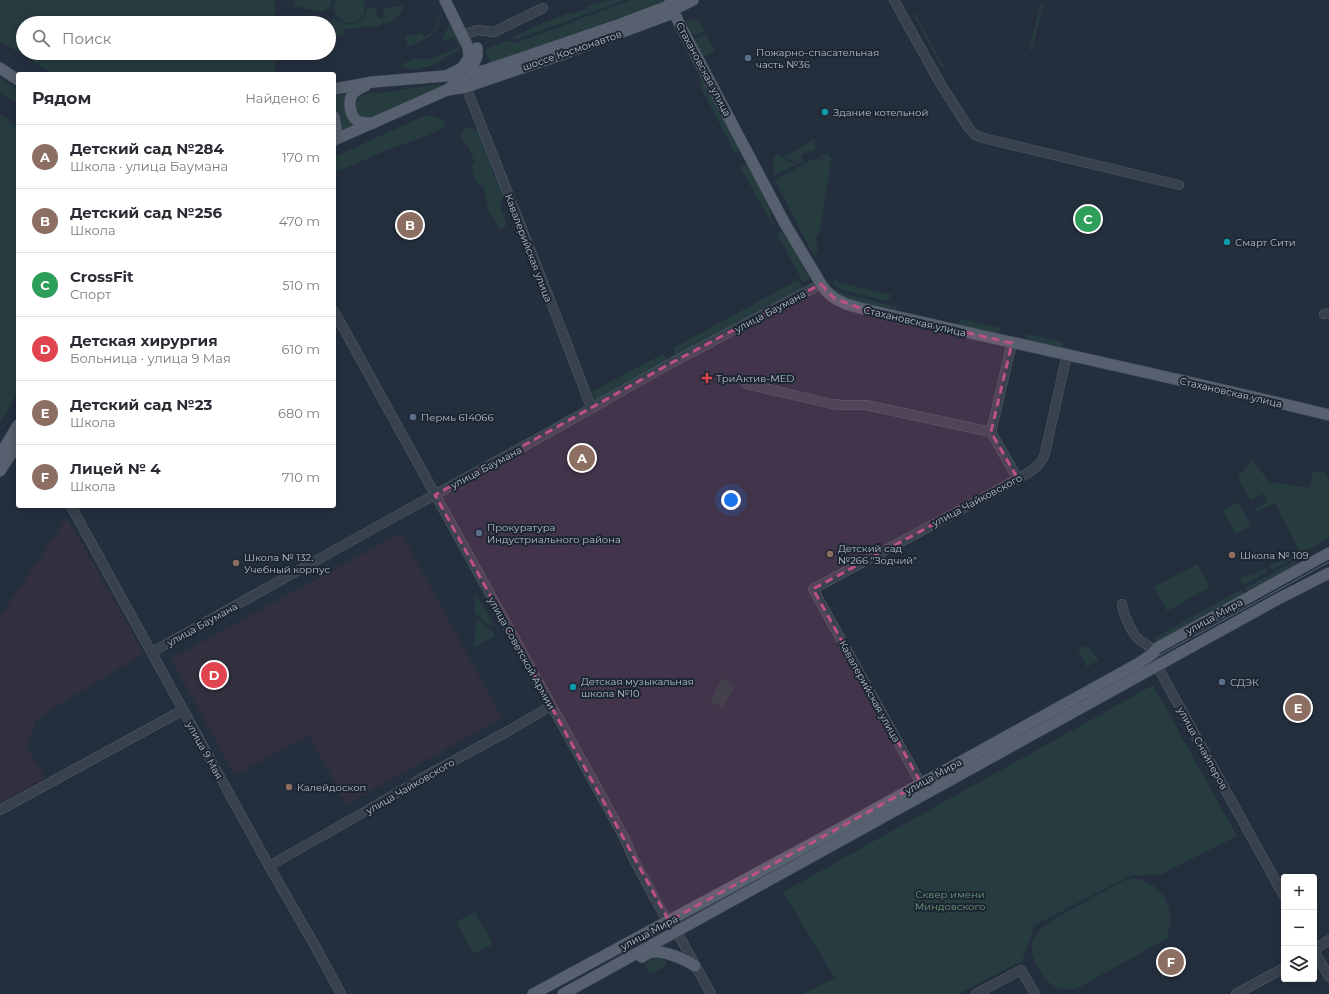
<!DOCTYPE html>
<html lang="ru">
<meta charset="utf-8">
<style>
body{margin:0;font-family:Montserrat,sans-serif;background:#f2f2f3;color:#2b2b33}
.controls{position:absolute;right:12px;bottom:12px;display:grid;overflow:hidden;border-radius:4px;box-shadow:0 2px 10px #0003}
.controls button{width:36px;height:36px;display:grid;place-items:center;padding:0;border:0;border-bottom:1px solid #e1e1e2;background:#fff;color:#2b2b33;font:20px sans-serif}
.you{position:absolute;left:731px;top:500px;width:14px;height:14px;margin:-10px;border:3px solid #fff;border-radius:50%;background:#1a73e8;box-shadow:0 0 0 6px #1a73e833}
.badge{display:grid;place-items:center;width:26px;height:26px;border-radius:50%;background:#111827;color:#fff;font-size:13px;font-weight:700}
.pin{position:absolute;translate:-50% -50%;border:2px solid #fff;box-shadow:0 1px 4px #0006}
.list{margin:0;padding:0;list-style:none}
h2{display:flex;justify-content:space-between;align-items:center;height:52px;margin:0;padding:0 16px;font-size:17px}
h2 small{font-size:13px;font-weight:400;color:#7c7c81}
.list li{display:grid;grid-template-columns:26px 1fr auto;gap:12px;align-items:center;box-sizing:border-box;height:64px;padding:0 16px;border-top:1px solid #e1e1e2}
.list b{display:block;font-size:15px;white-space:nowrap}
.list p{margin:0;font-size:13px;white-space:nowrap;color:#7c7c81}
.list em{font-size:13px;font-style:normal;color:#7c7c81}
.icon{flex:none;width:22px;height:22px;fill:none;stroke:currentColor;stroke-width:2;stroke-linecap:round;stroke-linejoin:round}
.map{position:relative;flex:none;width:1329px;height:994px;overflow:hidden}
.search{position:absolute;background:#fff;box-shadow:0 2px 10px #0003;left:16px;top:16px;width:320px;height:44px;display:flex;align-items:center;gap:10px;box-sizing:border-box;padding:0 14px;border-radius:22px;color:#7c7c81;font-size:15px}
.panel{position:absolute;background:#fff;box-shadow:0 2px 10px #0003;left:16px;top:72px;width:320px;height:436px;border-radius:4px}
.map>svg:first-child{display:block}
</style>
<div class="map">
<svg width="1329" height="994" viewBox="0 0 1329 994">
<rect width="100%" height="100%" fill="#242f3e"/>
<g fill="#32303f">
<polygon points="67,518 144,653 36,719 26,747 45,778 0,803 0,617"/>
<polygon points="401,533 502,718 347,804 309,735 235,775 171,659"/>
</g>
<g fill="#263c3f">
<polygon points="0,0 275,0 275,23 23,23 23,53 275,53 274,74 53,74 0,41"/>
<path d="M295,0H332C331,6 327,10 322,12L294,6Z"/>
<path d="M336,0H363C365,5 365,10 363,15C354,33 326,18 336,0Z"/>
<polygon points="609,0 625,0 515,40 511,38 539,25 569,13 570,14 586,9 586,6"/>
<polygon points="631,0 662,0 662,4 630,17 618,18 495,62 490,61 484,50 505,41 516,43"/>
<polygon points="1041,2 1044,2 1032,50 1029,49"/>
<path d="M404,6L400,14L392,22H386L378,26L344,29V34L329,39V23L335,19C348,29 364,25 367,8H376L377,16L379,19L386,18L383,8Z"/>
<path d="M441,12C438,35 427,39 408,47L405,36L421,33L424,37L430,34L435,28Z"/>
<polygon points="915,13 944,67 942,68 913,14"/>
<polygon points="683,20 699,21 704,31 696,35 692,34"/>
<polygon points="451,22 463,47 433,65 417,70 402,67 402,64 416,59 429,59 459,47 454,37 441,41"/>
<polygon points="706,34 715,51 704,56 702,55 695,41 696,39"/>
<polygon points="0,78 18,90 18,104 0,92"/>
<polygon points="702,81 705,82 740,151 735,153 699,84"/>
<path d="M441,84V87L367,122L362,121C356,112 354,106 360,96C370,92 380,93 391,92C407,89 424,86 441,84Z"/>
<path d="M348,93L347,117L353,127L341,133C341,124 338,117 335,110C333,106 334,101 334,96Z"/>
<polygon points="0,114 18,127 18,392 0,423"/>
<polygon points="424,116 434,116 442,119 445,126 429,135 389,149 334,173 334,157"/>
<path d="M465,128H472L478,132L481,136L491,162L492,172L503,189V199L500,208L507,224L501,230L489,213L484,188C476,183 474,176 472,167L475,163L468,146L462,140L461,133Z"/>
<polygon points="815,139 815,148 812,151 806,151 800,158 805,160 799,163 787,159 783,156 785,156"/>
<polygon points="777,154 787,161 797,164 774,176 773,159"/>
<polygon points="822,154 827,154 831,158 830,160 830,169 820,231 816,237 818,251 814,256 775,181 777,178 792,171 812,159 816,160 821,157"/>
<polygon points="747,164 764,194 772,214 770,216 775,225 773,226 740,167"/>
<polygon points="781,231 790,242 810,279 803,282 777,234"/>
<polygon points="798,280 802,286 800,290 676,355 673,348"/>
<polygon points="834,280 841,283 892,295 886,301 843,290 833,285"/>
<path d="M829,285L842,293L897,307L895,313C879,309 834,302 829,285Z"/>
<polygon points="960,319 1000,328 1000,332 992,332 959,325"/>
<polygon points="1027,334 1063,342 1061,348 1033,341 1026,338"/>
<polygon points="663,354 667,360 665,364 596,402 591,392"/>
<polygon points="1252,459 1269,482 1306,487 1310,484 1313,471 1325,473 1329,481 1329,538 1301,554 1275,503 1257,512 1255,509 1268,502 1263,494 1250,500 1238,477"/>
<polygon points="1238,502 1251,526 1236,534 1223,510"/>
<polygon points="1290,551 1294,558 1271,570 1269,566 1284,558 1283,556"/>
<polygon points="1295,561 1297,565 1248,592 1245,588"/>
<polygon points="1197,564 1210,587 1167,611 1154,587"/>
<polygon points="1265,568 1268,572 1244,585 1240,579 1249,574 1250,576"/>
<polygon points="1242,589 1245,594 1157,644 1154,638"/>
<polygon points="476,594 492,622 493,628 476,615 474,610"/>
<polygon points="477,619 494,632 494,636 473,648"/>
<polygon points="1085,646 1091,649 1099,660 1087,667 1078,649"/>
<polygon points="722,678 735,686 723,708 710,701"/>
<polygon points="1153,685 1237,836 1160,875 1132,875 1035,925 1022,961 958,994 803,994 835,978 783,892"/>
<path d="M1133,878C1164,883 1178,911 1166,939L1076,989C1068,989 1061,990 1054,986C1047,982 1042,974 1038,967C1026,944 1032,934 1052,920L1125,880Z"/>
<polygon points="475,912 493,944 474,954 456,922"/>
<polygon points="656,957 663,958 666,961 666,966 652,973 649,972 645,964"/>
</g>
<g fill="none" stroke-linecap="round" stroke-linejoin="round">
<g stroke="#565f6c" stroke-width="10">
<g id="minor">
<polyline points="894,0 940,83 968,127 975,135 987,139 1179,185"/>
<polyline points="469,33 477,30 494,32 543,8"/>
<polyline points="466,87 556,315 589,402 592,408"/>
<polyline points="334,311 624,837 633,858 662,912 682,941 711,994"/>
<polyline points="1324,314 1329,313"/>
<polyline points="746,384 832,404 842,405 866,405 991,432 1018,479"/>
<polyline points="991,432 1012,343"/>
<polyline points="71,506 269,866 314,944 341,994"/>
<path d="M1122,604C1123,613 1131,632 1138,639C1141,642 1145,643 1149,646L1151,655L1284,896"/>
<polyline points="152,652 396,516 555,429 673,362 821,284"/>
<path d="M924,789L813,589L1018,479C1029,472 1041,467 1045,453L1067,354"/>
<polyline points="0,810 183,710"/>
<polyline points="269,866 366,811 422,778 510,730 551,706"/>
<polyline points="1314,951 1329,977"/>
<polyline points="1314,952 1318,947 1329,940"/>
<polyline points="976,994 1021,970 1035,994"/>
<polyline points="1236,994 1284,968"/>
</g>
</g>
<g stroke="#414a57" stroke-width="12">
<g id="major">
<polyline points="445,0 468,47 469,58 462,68 450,74"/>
<path d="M674,0L673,10L678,21L756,169L784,222L821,284L827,292L834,298L846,304L860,308C1016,344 1173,377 1329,415"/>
<polyline points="0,68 18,80"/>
<path d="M365,86C361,88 355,90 352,95C348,103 350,119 360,122C364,123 369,123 373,123"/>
<polyline points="334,89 373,82 468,74 486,70 618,25 666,7 674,0"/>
<polyline points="447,90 466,87 563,54 668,15 673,10 693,0"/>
<polyline points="334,117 336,128 334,135"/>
<polyline points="334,140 447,90 468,74 474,63 477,56 477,48"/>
<polyline points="0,455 18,425"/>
<polyline points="0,471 18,443"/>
<path d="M642,957C645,955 649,952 653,952C663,950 687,960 695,966"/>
<polyline points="533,994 848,824 1139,663 1151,655 1157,648 1329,553"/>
<polyline points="563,994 1278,599 1329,573"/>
</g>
</g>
<use href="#minor" stroke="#38414e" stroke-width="9"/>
<use href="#major" stroke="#56606e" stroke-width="11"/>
<polyline stroke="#5a6575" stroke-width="1" points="544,994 1329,562"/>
</g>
<path fill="#bd5182" fill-opacity="0.2" stroke="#bd5182" stroke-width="3" stroke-dasharray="8 5" stroke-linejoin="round" d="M821,284L834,298L860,308L1012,343L991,432L1018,479L813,589L921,783L669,921L435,495L673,362Z"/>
<g fill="#5c6f8a" stroke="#1d2633" stroke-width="1.5">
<circle cx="748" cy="58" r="4"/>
<circle cx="413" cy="417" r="4"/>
<circle cx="479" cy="533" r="4"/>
<circle cx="1222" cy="682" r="4"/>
</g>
<g fill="#0f9aa8" stroke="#1d2633" stroke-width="1.5">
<circle cx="825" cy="112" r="4"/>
<circle cx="1227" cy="242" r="4"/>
<circle cx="573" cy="687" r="4"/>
</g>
<path fill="#e0444e" stroke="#1d2633" stroke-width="1.5" d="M705 372h4v4h4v4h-4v4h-4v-4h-4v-4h4z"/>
<g fill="#8d6e63" stroke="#1d2633" stroke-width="1.5">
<circle cx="830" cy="554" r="4"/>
<circle cx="1232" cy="555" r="4"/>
<circle cx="236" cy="563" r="4"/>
<circle cx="289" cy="787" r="4"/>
</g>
<g text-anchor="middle" stroke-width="4" stroke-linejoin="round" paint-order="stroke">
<g font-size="10" fill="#b4bcc9" stroke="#1d2633">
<text transform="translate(572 50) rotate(-19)" y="4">шоссе Космонавтов</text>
<text transform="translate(704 69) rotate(62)" y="4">Стахановская улица</text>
<text transform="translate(529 248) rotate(69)" y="4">Кавалерийская улица</text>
<text transform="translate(770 311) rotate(-28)" y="4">улица Баумана</text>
<text transform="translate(915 321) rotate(13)" y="4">Стахановская улица</text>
<text transform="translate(1231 392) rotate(13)" y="4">Стахановская улица</text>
<text transform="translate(486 467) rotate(-28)" y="4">улица Баумана</text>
<text transform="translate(977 500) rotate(-28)" y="4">улица Чайковского</text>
<text transform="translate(1214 616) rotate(-29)" y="4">улица Мира</text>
<text transform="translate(202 624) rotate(-29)" y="4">улица Баумана</text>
<text transform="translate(522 653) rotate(61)" y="4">улица Советской Армии</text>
<text transform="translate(870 691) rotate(61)" y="4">Кавалерийская улица</text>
<text transform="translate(1203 748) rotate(61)" y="4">улица Снайперов</text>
<text transform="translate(205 750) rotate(61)" y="4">улица 9 Мая</text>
<text transform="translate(933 776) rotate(-29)" y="4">улица Мира</text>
<text transform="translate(410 786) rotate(-30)" y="4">улица Чайковского</text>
<text transform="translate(649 932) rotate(-28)" y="4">улица Мира</text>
</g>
<g font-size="10" fill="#b4bcc9" stroke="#1d2633" text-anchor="start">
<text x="756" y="56">Пожарно-спасательная<tspan x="756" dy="12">часть №36</tspan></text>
<text x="833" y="116">Здание котельной</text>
<text x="1235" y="246">Смарт Сити</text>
<text x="716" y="382">ТриАктив-MED</text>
<text x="421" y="421">Пермь 614066</text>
<text x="487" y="531">Прокуратура<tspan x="487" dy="12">Индустриального района</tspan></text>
<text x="838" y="552">Детский сад<tspan x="838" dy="12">№266 "Зодчий"</tspan></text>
<text x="1240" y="559">Школа № 109</text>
<text x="244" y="561">Школа № 132.<tspan x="244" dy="12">Учебный корпус</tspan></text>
<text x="581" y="685">Детская музыкальная<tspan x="581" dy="12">школа №10</tspan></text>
<text x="1230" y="686">СДЭК</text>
<text x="297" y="791">Калейдоскоп</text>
</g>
<g font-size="10" fill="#6b9a76" stroke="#1d2633">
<text x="950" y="898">Сквер имени<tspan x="950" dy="12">Миндовского</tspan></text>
</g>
</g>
</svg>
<div class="controls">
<button>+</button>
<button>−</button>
<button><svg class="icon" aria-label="layers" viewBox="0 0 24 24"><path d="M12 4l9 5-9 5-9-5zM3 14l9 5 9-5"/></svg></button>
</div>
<div class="you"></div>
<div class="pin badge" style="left:582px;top:458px;background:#8d6e63">A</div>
<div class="pin badge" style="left:410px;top:225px;background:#8d6e63">B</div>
<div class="pin badge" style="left:1088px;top:219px;background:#2e9e5b">C</div>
<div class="pin badge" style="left:214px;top:675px;background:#e0444e">D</div>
<div class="pin badge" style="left:1298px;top:708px;background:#8d6e63">E</div>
<div class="pin badge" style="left:1171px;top:962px;background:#8d6e63">F</div>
<div class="search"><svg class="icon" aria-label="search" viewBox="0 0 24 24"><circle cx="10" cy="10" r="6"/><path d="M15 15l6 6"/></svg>Поиск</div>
<section class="panel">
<h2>Рядом<small>Найдено: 6</small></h2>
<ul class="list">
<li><span class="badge" style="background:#8d6e63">A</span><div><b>Детский сад №284</b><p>Школа · улица Баумана</p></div><em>170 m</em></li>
<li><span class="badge" style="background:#8d6e63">B</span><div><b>Детский сад №256</b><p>Школа</p></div><em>470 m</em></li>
<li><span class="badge" style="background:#2e9e5b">C</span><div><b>CrossFit</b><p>Спорт</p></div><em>510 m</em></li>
<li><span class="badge" style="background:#e0444e">D</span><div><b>Детская хирургия</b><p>Больница · улица 9 Мая</p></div><em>610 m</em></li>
<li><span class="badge" style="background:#8d6e63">E</span><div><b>Детский сад №23</b><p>Школа</p></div><em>680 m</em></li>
<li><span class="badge" style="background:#8d6e63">F</span><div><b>Лицей № 4</b><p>Школа</p></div><em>710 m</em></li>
</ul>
</section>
</div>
